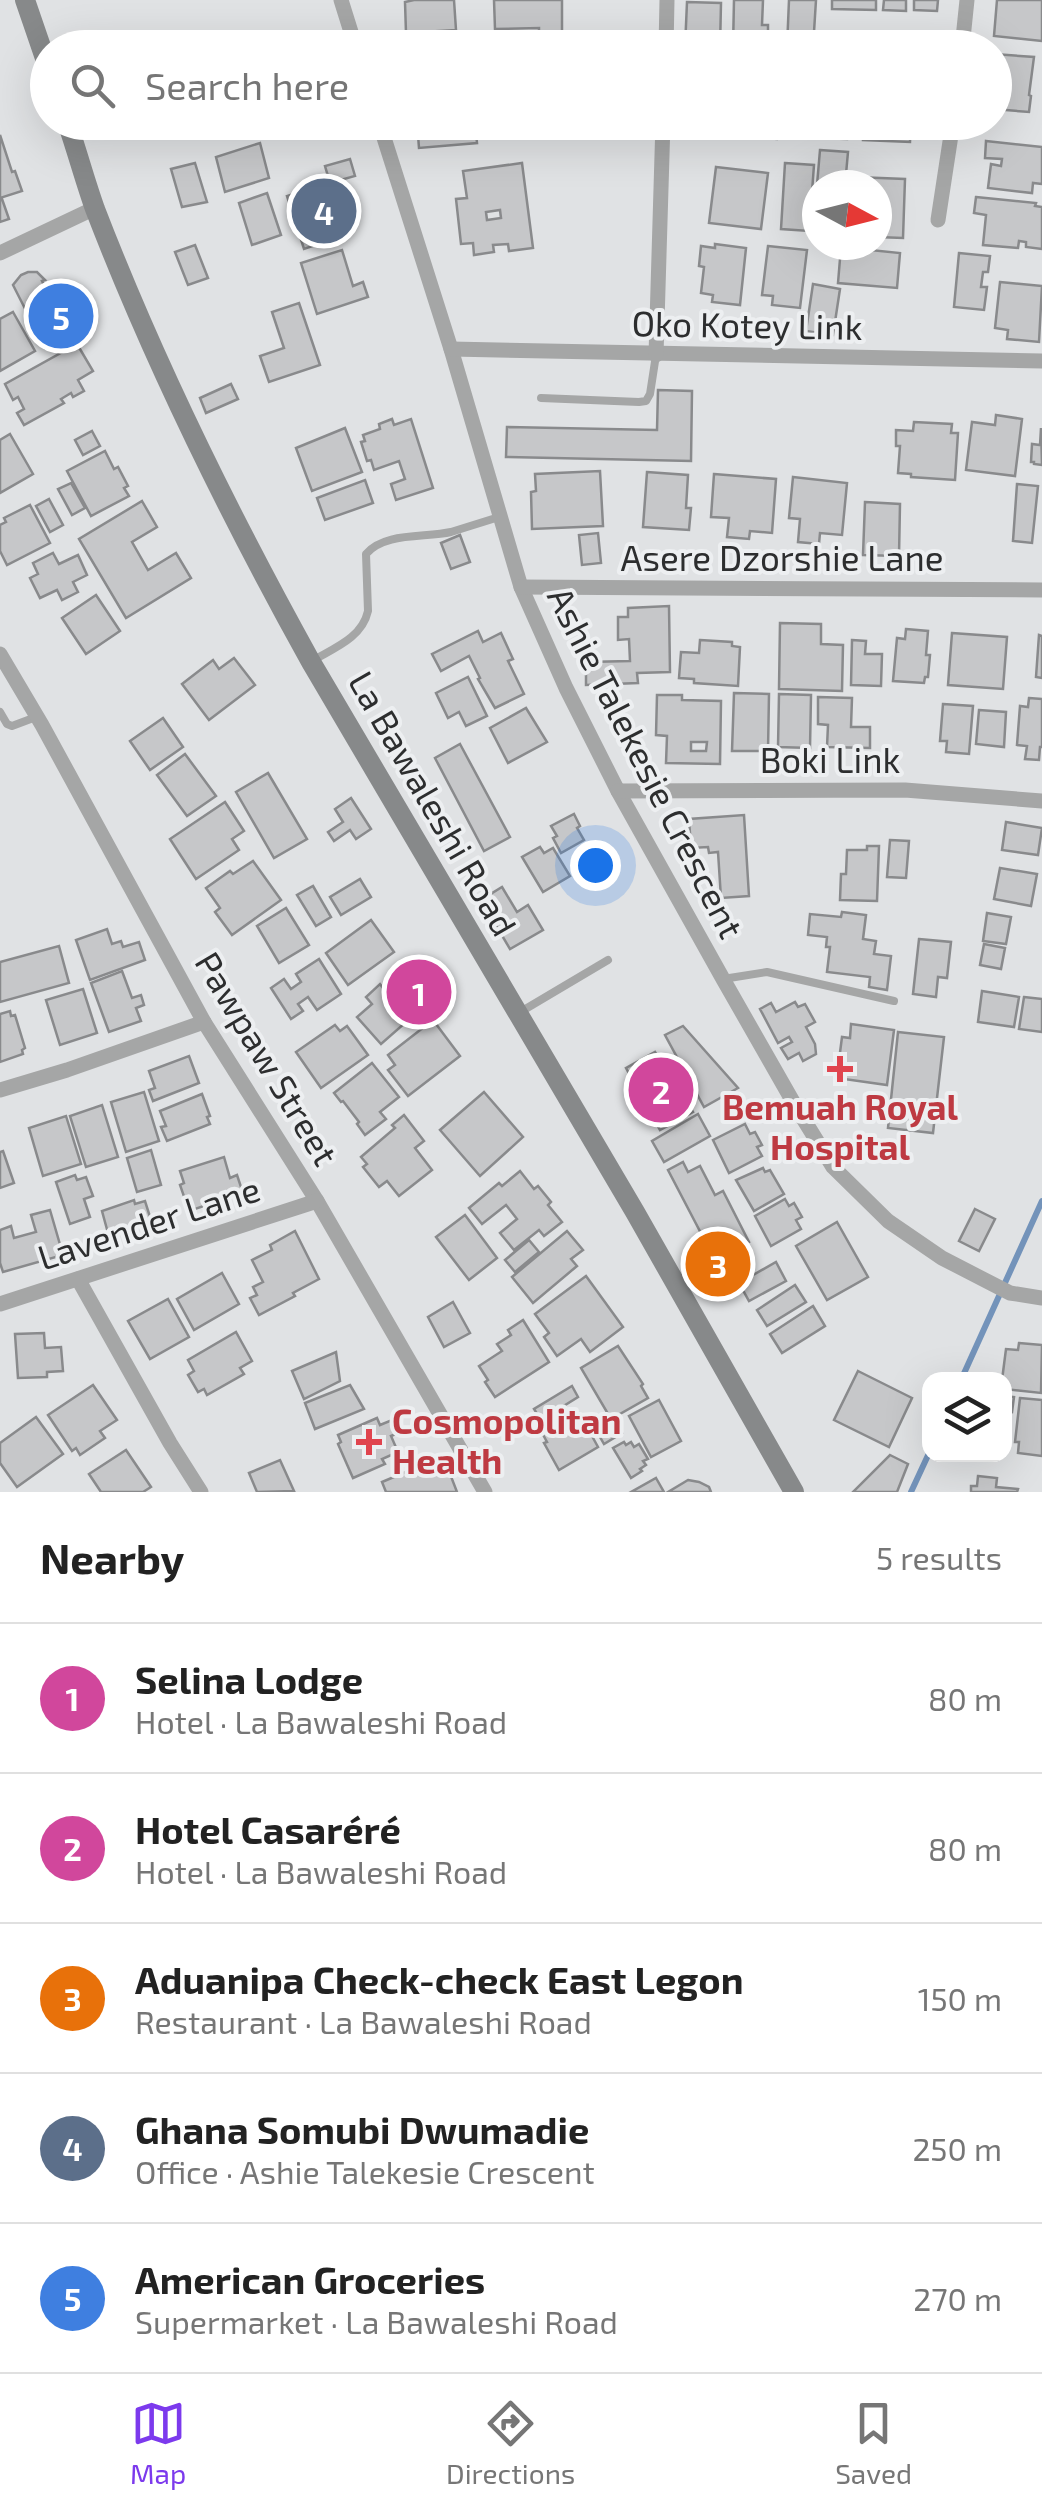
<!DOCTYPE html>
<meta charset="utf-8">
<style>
body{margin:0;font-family:"Exo 2",sans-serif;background:#f2f2f2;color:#222}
.controls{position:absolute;right:30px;bottom:30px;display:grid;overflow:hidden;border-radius:20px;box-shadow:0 10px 40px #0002}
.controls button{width:90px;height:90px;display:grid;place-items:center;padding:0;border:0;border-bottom:2px solid #e0e0e0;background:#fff;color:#222;font:50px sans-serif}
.compass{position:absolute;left:802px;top:170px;width:90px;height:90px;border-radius:50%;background:#fff;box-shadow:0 10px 40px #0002;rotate:97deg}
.you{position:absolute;left:595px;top:865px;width:35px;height:35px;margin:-25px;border:8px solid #fff;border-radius:50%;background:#1a73e8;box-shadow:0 0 0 15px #1a73e833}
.badge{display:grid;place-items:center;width:65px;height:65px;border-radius:50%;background:#7c3aed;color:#fff;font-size:32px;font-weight:700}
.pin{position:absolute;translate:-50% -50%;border:5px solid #fff;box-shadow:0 2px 10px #0006}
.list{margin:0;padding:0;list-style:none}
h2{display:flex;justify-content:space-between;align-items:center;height:130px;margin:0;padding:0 40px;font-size:42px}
h2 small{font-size:32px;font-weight:400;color:#767676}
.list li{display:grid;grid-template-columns:65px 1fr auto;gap:30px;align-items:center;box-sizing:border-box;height:150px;padding:0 40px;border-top:2px solid #e0e0e0}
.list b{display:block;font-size:38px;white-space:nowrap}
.list p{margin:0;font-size:32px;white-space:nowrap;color:#767676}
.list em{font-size:32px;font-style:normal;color:#767676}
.icon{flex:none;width:55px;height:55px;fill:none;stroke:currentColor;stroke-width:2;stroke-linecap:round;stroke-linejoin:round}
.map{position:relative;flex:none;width:1042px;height:1492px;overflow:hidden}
.search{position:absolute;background:#fff;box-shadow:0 10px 40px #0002;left:30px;right:30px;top:30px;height:110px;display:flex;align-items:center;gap:25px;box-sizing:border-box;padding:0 35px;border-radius:55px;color:#767676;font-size:38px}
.sheet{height:880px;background:#fff}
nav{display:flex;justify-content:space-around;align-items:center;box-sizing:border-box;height:140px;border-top:2px solid #e0e0e0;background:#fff;font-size:28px;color:#767676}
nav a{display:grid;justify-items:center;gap:5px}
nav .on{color:#7c3aed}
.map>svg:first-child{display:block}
</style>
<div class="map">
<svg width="1042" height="1492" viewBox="0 0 1042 1492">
<rect width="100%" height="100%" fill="#e0e2e4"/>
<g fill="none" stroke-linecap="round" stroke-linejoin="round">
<g stroke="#7393ba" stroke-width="6">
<polyline points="961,1380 1042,1201"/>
<polyline points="911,1492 930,1451"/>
</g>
</g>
<g fill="#c6c7c9" stroke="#898a8c" stroke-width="2.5" fill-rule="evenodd">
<polygon points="414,0 454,0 456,30 406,33 405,2"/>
<polygon points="494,0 562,0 562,42 539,42 539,28 495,29"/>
<polygon points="734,0 763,0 762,25 768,25 768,44 761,44 761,48 733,48"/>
<polygon points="789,0 816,0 813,48 787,48"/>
<polygon points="832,0 876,0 876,10 832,9"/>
<polygon points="884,0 906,0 906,11 883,10"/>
<polygon points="914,0 938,0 937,11 914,10"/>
<polygon points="997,0 1042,0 1042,41 994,36"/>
<polygon points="687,2 721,3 720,48 685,48"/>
<polygon points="235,35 237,48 217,48 216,40"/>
<polygon points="451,36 452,48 421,48 420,38"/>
<polygon points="818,39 856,40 856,48 818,48"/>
<polygon points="994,54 1034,57 1029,95 1031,96 1029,112 994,109"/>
<polygon points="417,122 475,122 477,143 419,148"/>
<polygon points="571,122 626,122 625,134 616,133 616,138 571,138"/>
<polygon points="748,122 779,122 777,139 747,137"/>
<polygon points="814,122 848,122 847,139 813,138"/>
<polygon points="864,122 911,122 910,142 863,140"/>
<polygon points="0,135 12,172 15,171 22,191 0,198"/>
<polygon points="986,141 1042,147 1042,184 1033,183 1032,193 988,188 991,164 1001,166 1002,159 985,158"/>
<polygon points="260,143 269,178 225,192 216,157"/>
<polygon points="820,150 848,152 845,185 817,185"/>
<polygon points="350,159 355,176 330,183 325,166"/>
<polygon points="195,163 207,202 182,207 171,169"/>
<path d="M522,163L533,248L509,251L508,244L493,245L494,252L474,255L473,243L461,244L456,199L467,198L463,171ZM500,210L501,218L487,220L486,212Z"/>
<polygon points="785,163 814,165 812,192 816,192 813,225 809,225 809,231 781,229"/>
<polygon points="716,167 768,173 761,229 709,223"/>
<polygon points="855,177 905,179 903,238 877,237 877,185 855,185"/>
<polygon points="313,188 315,196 331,191 345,235 304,249 287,196"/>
<polygon points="267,193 281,235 252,245 239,203"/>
<polygon points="976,197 1036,203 1035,206 1042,207 1042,249 1026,247 1026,242 1019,241 1018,248 983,245 986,215 974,213"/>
<polygon points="2,199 9,219 0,222 0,200"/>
<polygon points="715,244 746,248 740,305 712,302 713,295 701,293 704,267 699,266 701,246 715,248"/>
<polygon points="195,245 208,278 188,285 175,252"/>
<polygon points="768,246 807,250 800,308 772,305 773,296 762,295"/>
<polygon points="841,247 900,253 897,288 838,283"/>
<polygon points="342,250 353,286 363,282 368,297 317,314 301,263"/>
<polygon points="959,253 990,256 988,272 983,272 981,287 987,287 984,310 954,307"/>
<polygon points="28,272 37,272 45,280 42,281 70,335 45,348 13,285 21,275"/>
<polygon points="1000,282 1042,286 1039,342 1007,339 1008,330 995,328"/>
<polygon points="813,284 840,289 833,335 806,331"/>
<polygon points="299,303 320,365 269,382 260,356 284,348 272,312"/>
<polygon points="13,312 35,351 0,371 0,319"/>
<polygon points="77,344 93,371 78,380 84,391 73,397 71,393 61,399 64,403 24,425 17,413 24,409 18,397 13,400 5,384"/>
<polygon points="231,384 238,399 206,413 200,398"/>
<polygon points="658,390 692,391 691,461 506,457 507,427 657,430"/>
<polygon points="996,415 1022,419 1015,476 966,470 972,422 995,425"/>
<polygon points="392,419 394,425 411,419 433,488 396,500 391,484 405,479 399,461 374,470 371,460 367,461 361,442 365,441 363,435 380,429 379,424"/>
<polygon points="914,422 952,424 951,433 958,433 955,480 911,477 911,474 898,473 900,446 896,446 896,430 913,431"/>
<polygon points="345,428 362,472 312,491 296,448"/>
<polygon points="1041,428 1042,465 1034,464 1034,462 1031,462 1032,444 1040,445"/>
<polygon points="92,431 100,446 83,455 75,440"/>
<polygon points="10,434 33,474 0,493 0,440"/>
<polygon points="105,451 114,469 118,467 128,486 124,488 129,496 91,516 67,471"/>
<polygon points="600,471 603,526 532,529 531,492 536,491 535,474"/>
<polygon points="647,472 688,475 686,508 691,508 689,530 643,527"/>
<polygon points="714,474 776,479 772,533 750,531 749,539 727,537 729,518 711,517"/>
<polygon points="793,477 847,483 842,535 820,533 819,544 798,542 800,519 789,518"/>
<polygon points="365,480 373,503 325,520 317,498"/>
<polygon points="71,483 85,508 72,515 58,489"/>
<polygon points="1017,484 1038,486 1032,543 1013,541"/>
<polygon points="49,499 63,525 50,532 36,506"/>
<polygon points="142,501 157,527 132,542 148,570 176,553 191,578 126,618 79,539"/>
<polygon points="865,502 900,504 899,556 863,555"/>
<polygon points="30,505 50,543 7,565 0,551 0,525 6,522 4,518"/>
<polygon points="598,533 601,563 582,565 579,535"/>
<polygon points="460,535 470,562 451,569 441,543"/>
<polygon points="53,553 59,564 78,555 87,575 73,582 78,592 62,600 57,590 40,598 30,578 38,574 33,563"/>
<polygon points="96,595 120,631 86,654 62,618"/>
<polygon points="669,606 670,672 637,673 638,683 586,685 586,662 630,661 629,639 618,640 618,617 628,617 628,608"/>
<polygon points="780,623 821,624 821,644 843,645 842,691 779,689"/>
<polygon points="906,629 928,631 926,655 930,655 928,677 925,677 924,683 893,681 897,638 905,639"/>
<polygon points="478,631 483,642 501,633 513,659 508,661 524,694 495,708 478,679 480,678 469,656 441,671 432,654"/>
<polygon points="952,633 1007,637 1003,689 948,685"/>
<polygon points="1039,635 1042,636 1042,678 1036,677"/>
<polygon points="700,640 732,642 732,646 740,647 738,686 694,683 694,679 679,678 681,652 699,653"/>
<polygon points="852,640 866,641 865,654 882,654 881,686 851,685"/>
<polygon points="234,658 255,685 209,720 182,684 213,660 219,669"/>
<polygon points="468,677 487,716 466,726 459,712 448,718 436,693"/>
<polygon points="734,693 769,694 768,751 732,751"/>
<polygon points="779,694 811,695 810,748 778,747"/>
<path d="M657,695H682V700L721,701L720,764L666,763L667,736L656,735ZM691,742H707L706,751H691Z"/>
<polygon points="818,697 852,698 851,727 870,727 870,748 827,747 828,725 818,724"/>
<polygon points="1029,698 1042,699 1042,747 1040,747 1039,760 1025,759 1027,746 1017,745 1020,706 1028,707"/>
<polygon points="943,704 973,706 969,754 946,752 947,741 940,741"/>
<polygon points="526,708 547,742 508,763 490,728"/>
<polygon points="979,710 1006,712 1004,747 976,744"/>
<polygon points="163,718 183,747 150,770 130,741"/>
<polygon points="460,744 510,837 484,851 435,758"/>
<polygon points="185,754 216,796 187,816 157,775"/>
<polygon points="268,773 307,839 274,858 236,792"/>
<polygon points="351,798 371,829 356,839 350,830 334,841 328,832 343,822 335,809"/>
<polygon points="225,802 244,831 232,839 239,850 196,879 170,839"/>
<polygon points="574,814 580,826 577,828 584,840 561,853 553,838 557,836 551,826"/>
<polygon points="744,815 749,896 721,898 718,852 709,853 708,847 691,848 689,819"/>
<polygon points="1006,822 1042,828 1038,855 1002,850"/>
<polygon points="890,840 909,841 906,878 887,877"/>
<polygon points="867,846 879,846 877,901 840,900 841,874 846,874 847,850 867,850"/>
<polygon points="540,847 544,853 553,848 570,876 543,892 522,857"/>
<polygon points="253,861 281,900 232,935 215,912 220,908 206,888 230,871 233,874"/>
<polygon points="1000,868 1037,874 1031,906 994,899"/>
<polygon points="360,879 371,897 341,915 330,897"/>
<polygon points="313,886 331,917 316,926 297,895"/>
<polygon points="502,887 517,912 528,905 543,930 510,949 481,900"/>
<polygon points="286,908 309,945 279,963 257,926"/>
<polygon points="842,912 866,915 863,939 876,941 874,954 891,956 887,990 869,987 870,977 827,972 830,947 826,947 827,937 808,935 810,914 841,917"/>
<polygon points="987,913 1011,917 1006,944 983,941"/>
<polygon points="371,920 394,952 348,985 326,953"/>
<polygon points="107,929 112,944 121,941 123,947 139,942 145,960 90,980 76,940"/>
<polygon points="919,939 951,942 947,978 938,977 936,997 913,994"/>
<polygon points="984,944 1005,948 1001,969 980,965"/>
<polygon points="59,946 69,983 0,1002 0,962"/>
<polygon points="319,959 341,994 317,1010 308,997 298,1004 303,1011 291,1019 271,988 284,979 291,989 301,982 296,974"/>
<polygon points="400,967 430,1001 381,1044 357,1017 372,1004 366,997 380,984 383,988 391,980 389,977"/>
<polygon points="122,971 132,998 141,995 144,1005 136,1008 141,1021 109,1032 91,983"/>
<polygon points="83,989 97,1033 60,1045 46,1000"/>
<polygon points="982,991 1019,997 1014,1027 978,1022"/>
<polygon points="1024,997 1042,999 1042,1032 1019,1029"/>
<polygon points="795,1002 798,1007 805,1004 815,1022 806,1027 815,1044 816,1054 803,1061 799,1053 788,1059 781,1048 792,1042 789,1037 778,1043 760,1009 771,1003 776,1012"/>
<polygon points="10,1011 11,1016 15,1015 25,1048 22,1050 23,1054 0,1062 0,1014"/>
<polygon points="433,1020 460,1056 408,1096 388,1070 395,1065 388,1055"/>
<polygon points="851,1024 894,1030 887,1085 844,1079 845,1069 838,1068 842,1037 850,1038"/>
<polygon points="335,1025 340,1031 347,1026 368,1055 321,1088 296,1052"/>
<polygon points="683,1026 738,1088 704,1107 665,1035"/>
<polygon points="898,1032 944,1037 933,1133 888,1128"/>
<polygon points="655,1052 664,1067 667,1066 693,1112 660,1130 626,1068"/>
<polygon points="189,1056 199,1083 153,1101 149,1090 155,1088 149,1071"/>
<polygon points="372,1063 399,1097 380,1112 386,1119 365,1135 357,1124 359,1122 343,1101 341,1102 334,1093"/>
<polygon points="144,1092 159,1141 126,1152 111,1102"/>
<polygon points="484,1092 523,1137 480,1176 440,1130"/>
<polygon points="202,1094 210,1116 207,1117 210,1124 167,1141 161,1127 166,1126 160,1111"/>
<polygon points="102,1105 118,1157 86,1167 70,1116"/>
<polygon points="698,1114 710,1136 664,1162 652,1141"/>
<polygon points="404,1115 424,1141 415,1148 432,1170 399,1196 387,1181 379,1187 363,1167 367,1164 361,1157 395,1128 392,1125"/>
<polygon points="66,1116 81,1164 43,1176 29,1128"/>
<polygon points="745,1124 750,1134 755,1132 762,1145 757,1147 762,1156 729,1173 713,1140"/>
<polygon points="151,1150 161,1185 137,1192 127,1158"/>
<polygon points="3,1151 14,1183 0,1188 0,1152"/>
<polygon points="224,1157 230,1178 237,1175 243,1193 189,1211 180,1185 184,1183 180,1171"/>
<polygon points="683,1162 688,1172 700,1166 715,1195 723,1191 749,1242 715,1260 668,1170"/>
<polygon points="763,1168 765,1172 770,1170 784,1194 754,1211 736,1180"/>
<polygon points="520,1171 534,1189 538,1186 551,1202 548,1205 562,1222 544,1236 539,1230 514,1250 500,1233 517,1219 506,1205 482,1224 469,1208 499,1183 502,1186"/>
<polygon points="75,1175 77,1180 86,1177 93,1196 84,1199 90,1217 70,1224 56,1182"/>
<polygon points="785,1199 789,1206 794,1203 802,1217 796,1220 801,1229 771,1246 755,1216"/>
<polygon points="134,1200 135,1204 145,1201 151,1220 108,1233 102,1211"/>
<polygon points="975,1209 995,1219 979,1251 959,1241"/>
<polygon points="50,1210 63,1255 3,1272 0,1263 0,1230 11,1226 14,1238 36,1232 31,1215"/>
<polygon points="465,1215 497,1258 469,1280 436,1237"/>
<polygon points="837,1222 868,1277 827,1300 796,1246"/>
<polygon points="295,1231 319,1279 293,1293 295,1296 259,1315 250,1298 257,1295 253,1287 263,1282 252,1260 272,1250 270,1245"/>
<polygon points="567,1231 583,1250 571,1259 577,1266 533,1303 512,1277"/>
<polygon points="529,1240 539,1252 515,1272 505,1260"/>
<polygon points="776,1262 786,1281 749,1301 739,1283"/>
<polygon points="222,1273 239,1304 194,1330 177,1299"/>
<polygon points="586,1276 623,1327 590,1352 581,1339 557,1356 544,1337 549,1333 535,1314"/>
<polygon points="795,1285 806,1302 767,1326 757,1310"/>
<polygon points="168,1299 189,1337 150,1359 128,1321"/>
<polygon points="453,1302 470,1333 444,1347 428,1317"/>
<polygon points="813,1306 825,1326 782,1353 770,1334"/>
<polygon points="523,1320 549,1362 495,1397 485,1382 488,1380 479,1366 502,1351 497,1344 511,1335 508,1330"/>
<polygon points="236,1332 252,1361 240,1368 244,1374 207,1395 204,1389 198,1392 188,1375 194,1371 188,1360"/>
<polygon points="44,1333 45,1348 61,1347 63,1371 47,1372 47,1377 18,1378 15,1334"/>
<polygon points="1019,1343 1042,1345 1041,1393 1004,1389 1004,1380 1002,1380 1006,1349 1018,1350"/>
<polygon points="618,1346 643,1384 641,1386 648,1398 611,1419 581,1368"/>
<polygon points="336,1352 340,1381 304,1399 292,1371"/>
<polygon points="858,1371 912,1398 889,1447 834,1420"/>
<polygon points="93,1385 117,1420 100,1431 105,1438 80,1455 76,1448 72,1451 48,1415"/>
<polygon points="350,1385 364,1409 315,1429 305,1403"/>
<polygon points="572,1386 578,1397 541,1420 534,1409"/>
<polygon points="1004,1396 1014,1397 1012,1412 1004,1411"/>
<polygon points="1020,1398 1042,1400 1042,1456 1018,1453 1019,1442 1015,1442"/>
<polygon points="659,1400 681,1441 651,1457 629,1416"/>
<polygon points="572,1411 577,1420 582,1418 598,1447 559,1470 544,1443 547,1442 540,1429"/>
<polygon points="36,1417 63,1454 17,1487 0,1463 0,1443"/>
<polygon points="377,1418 380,1425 392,1420 398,1433 391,1436 398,1452 382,1459 385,1464 353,1478 338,1444 341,1442 338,1435"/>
<polygon points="614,1420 622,1433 604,1444 596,1430"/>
<polygon points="624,1442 626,1445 631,1442 634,1447 639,1444 648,1459 643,1461 646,1465 640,1469 642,1471 631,1478 613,1448"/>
<polygon points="126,1450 151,1487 143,1492 101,1492 89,1474"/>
<polygon points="890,1455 908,1464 897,1492 853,1492"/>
<polygon points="439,1458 443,1468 447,1466 457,1492 386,1492 382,1482"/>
<polygon points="280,1460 294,1491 257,1492 249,1473"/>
<polygon points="978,1476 997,1478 996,1487 1018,1489 1017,1492 971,1492 971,1486 977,1486"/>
<polygon points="656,1478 664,1492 631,1492"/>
<polygon points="688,1480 699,1482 709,1487 711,1492 668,1492"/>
</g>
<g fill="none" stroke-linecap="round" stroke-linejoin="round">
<g stroke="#a5a6a6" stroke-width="8">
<polyline points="541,398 639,402 646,401 650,394 656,355"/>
<path d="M312,661C334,648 362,638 368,611L366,554C384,532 425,538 451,532C467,527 483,522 499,517"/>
<polyline points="0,712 7,724 12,726 36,717"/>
<polyline points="723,979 767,972 894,1001"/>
<polyline points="522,1011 608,960"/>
</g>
<g stroke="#a5a6a6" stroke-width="15">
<polyline points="341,0 356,48"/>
<polyline points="666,48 667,0"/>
<polyline points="962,48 967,0"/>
<polyline points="379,122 451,349 521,587 566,688 618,791 723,979 796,1107 833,1167 888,1221 942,1258 1010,1293 1042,1298"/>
<polyline points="938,220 953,122"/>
<polyline points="0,253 95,208"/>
<polyline points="451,349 1042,361"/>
<polyline points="656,355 663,122"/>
<polyline points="521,587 1042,590"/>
<polyline points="0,654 42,725 204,1022 317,1201 485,1492"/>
<polyline points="618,791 905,790 1042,801"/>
<polyline points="0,1090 67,1070 204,1022"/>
<polyline points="78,1279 170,1443 201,1492"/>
<polyline points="0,1304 317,1201"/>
</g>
<g stroke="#87898a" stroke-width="20">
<polyline points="25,0 48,67"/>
<path d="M67,122C77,151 85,181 95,209C155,365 230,516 311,662L635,1212L794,1492"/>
</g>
</g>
<g fill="#e0444e" stroke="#edeff1" stroke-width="4">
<path d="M835 1054h10v10h10v10h-10v10h-10v-10h-10v-10h10z"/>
<path d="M364 1427h10v10h10v10h-10v10h-10v-10h-10v-10h10z"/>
</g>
<g text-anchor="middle" stroke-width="8" stroke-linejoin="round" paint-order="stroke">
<g font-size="35" fill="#2d2e2f" stroke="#edeff1">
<text transform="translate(747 326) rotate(1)" y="12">Oko Kotey Link</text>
<text x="782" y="571">Asere Dzorshie Lane</text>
<text x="830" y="773">Boki Link</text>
<text transform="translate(645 763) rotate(63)" y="12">Ashie Talekesie Crescent</text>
<text transform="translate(432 804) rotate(60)" y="12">La Bawaleshi Road</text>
<text transform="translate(266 1059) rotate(59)" y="12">Pawpaw Street</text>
<text transform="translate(149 1224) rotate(-18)" y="12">Lavender Lane</text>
</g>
<g font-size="35" font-weight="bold" fill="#be3a42" stroke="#edeff1">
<text x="840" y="1120">Bemuah Royal<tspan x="840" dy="40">Hospital</tspan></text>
<text x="392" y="1434" text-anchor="start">Cosmopolitan<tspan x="392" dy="40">Health</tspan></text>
</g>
</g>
</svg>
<div class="controls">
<button><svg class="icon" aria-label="layers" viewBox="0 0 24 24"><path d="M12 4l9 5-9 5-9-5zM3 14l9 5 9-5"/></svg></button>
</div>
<svg class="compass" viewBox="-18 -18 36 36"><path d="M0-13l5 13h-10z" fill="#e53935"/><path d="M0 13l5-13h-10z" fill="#767676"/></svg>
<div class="you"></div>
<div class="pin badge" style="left:419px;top:992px;background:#d1479c">1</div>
<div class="pin badge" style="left:661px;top:1090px;background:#d1479c">2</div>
<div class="pin badge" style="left:718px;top:1264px;background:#e8710a">3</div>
<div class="pin badge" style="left:324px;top:211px;background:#5c6f8a">4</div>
<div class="pin badge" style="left:61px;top:316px;background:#3f7fe0">5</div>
<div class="search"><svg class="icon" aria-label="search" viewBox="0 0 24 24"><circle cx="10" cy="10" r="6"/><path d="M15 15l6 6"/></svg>Search here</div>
</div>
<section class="sheet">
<h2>Nearby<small>5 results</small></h2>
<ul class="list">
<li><span class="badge" style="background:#d1479c">1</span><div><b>Selina Lodge</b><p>Hotel · La Bawaleshi Road</p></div><em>80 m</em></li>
<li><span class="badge" style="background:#d1479c">2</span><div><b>Hotel Casaréré</b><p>Hotel · La Bawaleshi Road</p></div><em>80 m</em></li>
<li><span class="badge" style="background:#e8710a">3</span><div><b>Aduanipa Check-check East Legon</b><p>Restaurant · La Bawaleshi Road</p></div><em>150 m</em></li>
<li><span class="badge" style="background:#5c6f8a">4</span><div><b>Ghana Somubi Dwumadie</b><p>Office · Ashie Talekesie Crescent</p></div><em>250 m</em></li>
<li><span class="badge" style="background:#3f7fe0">5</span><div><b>American Groceries</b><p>Supermarket · La Bawaleshi Road</p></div><em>270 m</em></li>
</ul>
</section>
<nav>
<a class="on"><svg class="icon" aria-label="map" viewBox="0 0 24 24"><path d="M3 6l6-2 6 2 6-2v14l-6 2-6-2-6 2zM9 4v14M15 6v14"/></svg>Map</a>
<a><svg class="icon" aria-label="directions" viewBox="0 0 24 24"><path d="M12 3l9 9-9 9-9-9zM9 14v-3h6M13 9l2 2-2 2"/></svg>Directions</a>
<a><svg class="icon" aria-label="saved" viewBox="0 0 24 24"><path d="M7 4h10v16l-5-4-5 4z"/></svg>Saved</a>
</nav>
